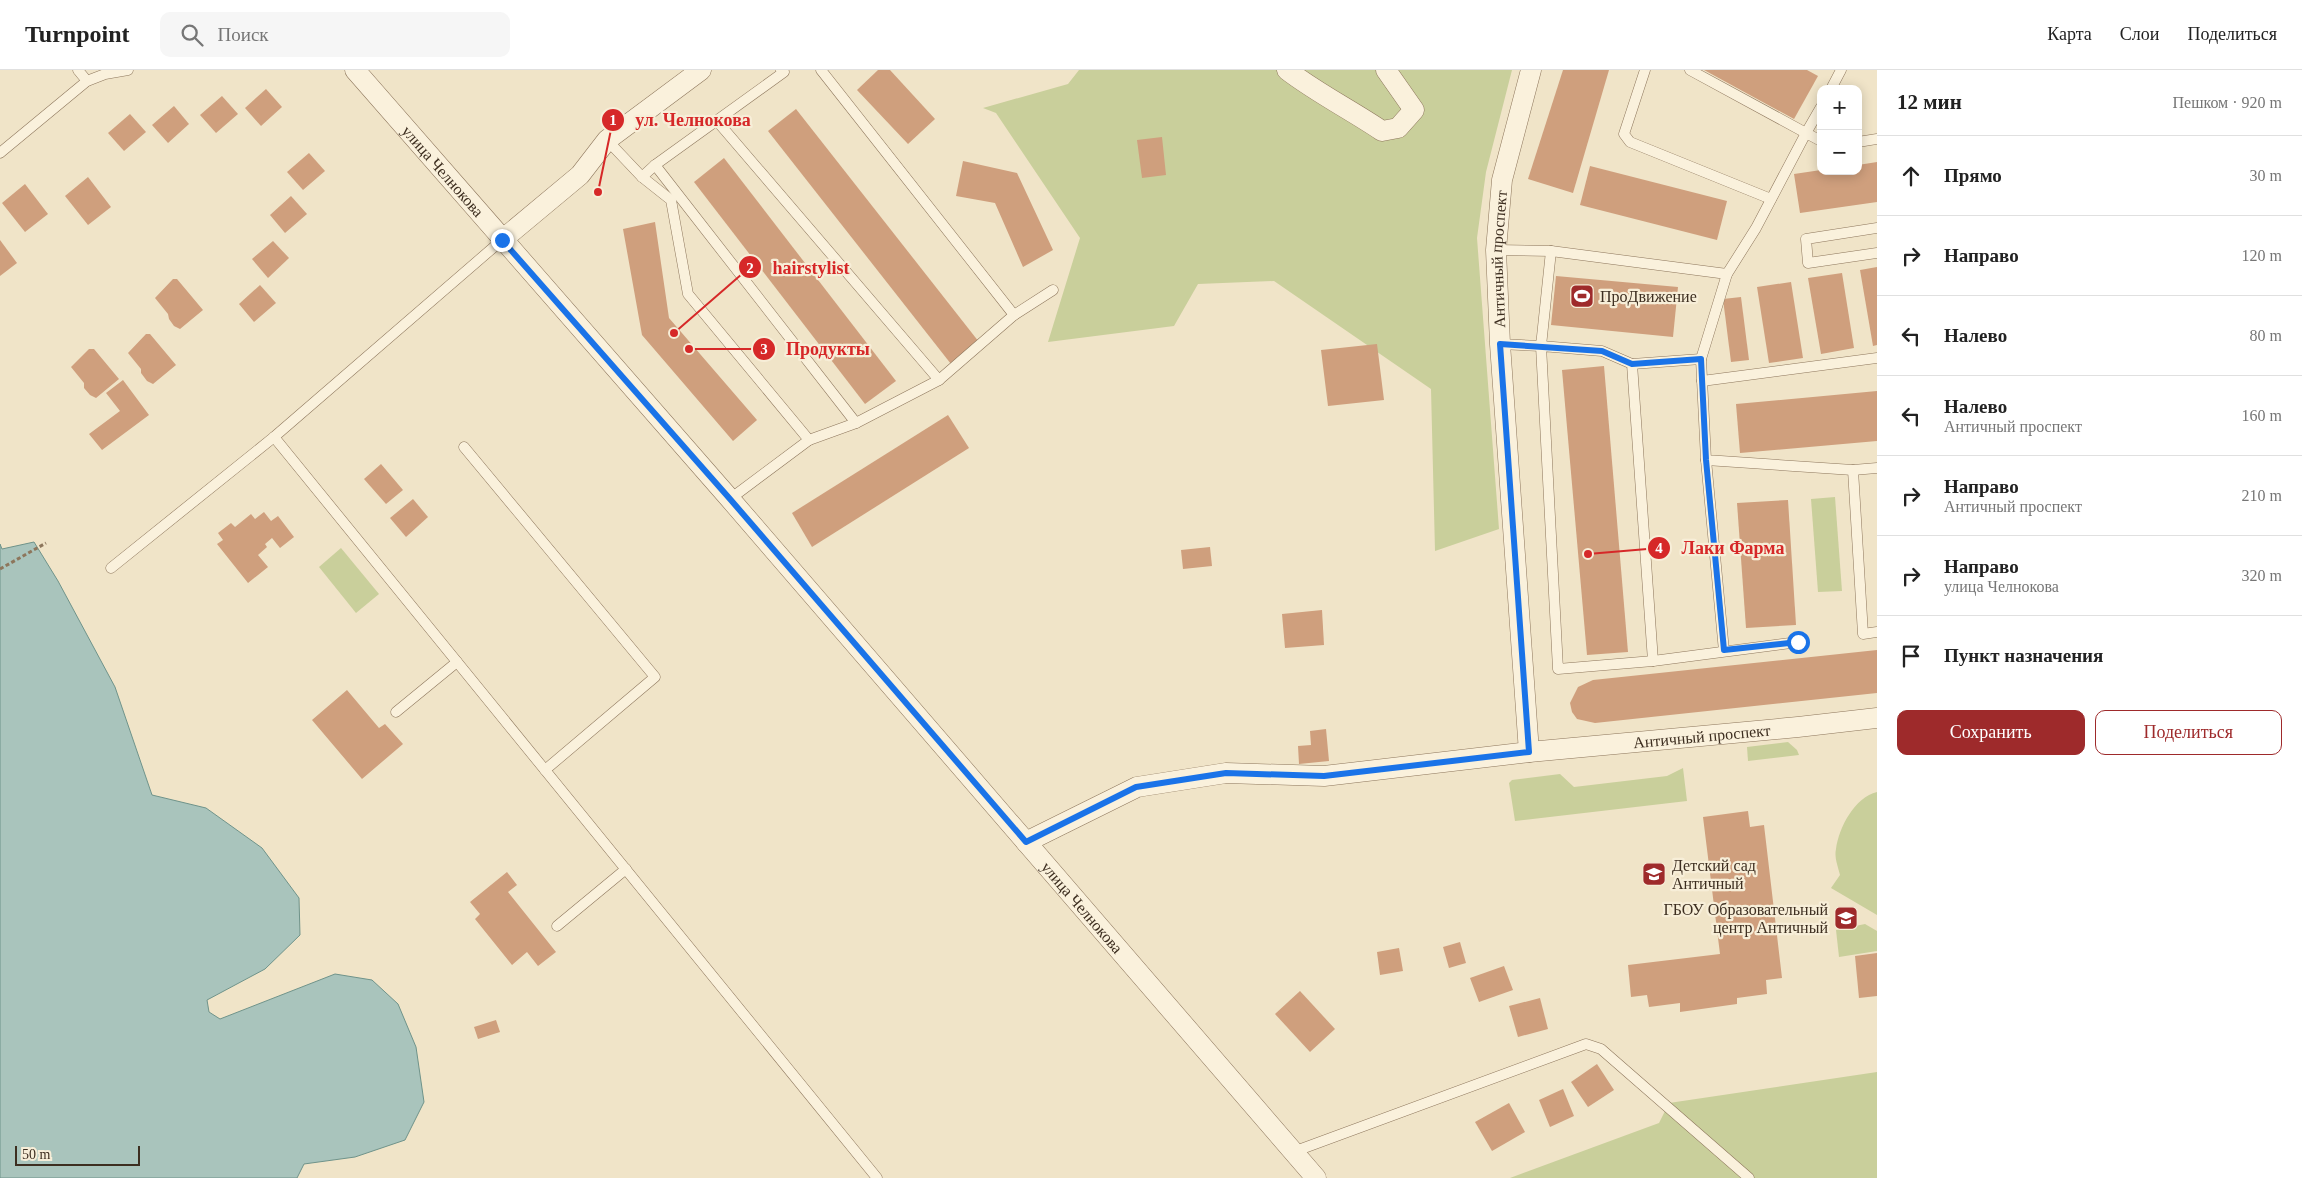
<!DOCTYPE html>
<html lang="ru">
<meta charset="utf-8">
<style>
body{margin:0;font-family:Georgia,serif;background:#f6f6f6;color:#222}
.controls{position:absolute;right:15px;top:15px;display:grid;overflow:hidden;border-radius:10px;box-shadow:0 2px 12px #0003}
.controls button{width:45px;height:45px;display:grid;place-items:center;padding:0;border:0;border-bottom:1px solid #e0e0e0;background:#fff;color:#222;font:25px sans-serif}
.scale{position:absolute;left:15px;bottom:12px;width:125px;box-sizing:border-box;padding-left:5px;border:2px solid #3d2e20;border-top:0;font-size:14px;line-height:18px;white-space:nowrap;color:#3d2e20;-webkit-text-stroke:4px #f7eed8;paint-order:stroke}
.stop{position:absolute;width:15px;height:15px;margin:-11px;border:4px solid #1a73e8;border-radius:50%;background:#fff}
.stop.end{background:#1a73e8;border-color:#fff;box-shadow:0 1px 5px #0008}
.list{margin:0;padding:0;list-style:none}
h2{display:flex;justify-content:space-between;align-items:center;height:65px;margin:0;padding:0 20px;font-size:21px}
h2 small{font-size:16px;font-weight:400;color:#767676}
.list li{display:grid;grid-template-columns:32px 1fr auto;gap:15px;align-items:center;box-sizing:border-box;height:80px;padding:0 20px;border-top:1px solid #e0e0e0}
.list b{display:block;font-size:19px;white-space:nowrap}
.list p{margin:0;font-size:16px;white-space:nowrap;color:#767676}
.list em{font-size:16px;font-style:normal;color:#767676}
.actions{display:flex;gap:10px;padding:15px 20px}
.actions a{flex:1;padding:11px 0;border:1px solid #9e2a2b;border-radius:10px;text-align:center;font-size:18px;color:#9e2a2b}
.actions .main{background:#9e2a2b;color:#fff}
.icon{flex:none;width:28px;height:28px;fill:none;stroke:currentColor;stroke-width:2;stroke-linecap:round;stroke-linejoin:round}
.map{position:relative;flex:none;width:1877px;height:1108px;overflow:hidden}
header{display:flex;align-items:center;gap:30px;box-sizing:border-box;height:70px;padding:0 25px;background:#fff;border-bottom:1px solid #e0e0e0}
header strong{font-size:24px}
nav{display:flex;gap:28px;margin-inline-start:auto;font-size:18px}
.search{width:350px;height:45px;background:#f6f6f6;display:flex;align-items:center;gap:12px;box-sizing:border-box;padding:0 18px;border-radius:10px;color:#767676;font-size:19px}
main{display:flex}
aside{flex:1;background:#fff}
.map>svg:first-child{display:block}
</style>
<header>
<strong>Turnpoint</strong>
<div class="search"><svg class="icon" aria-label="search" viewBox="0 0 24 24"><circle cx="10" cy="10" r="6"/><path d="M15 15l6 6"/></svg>Поиск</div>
<nav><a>Карта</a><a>Слои</a><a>Поделиться</a></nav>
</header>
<main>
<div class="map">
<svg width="1877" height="1108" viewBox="0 0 1877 1108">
<rect width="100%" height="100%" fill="#f0e4c8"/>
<g fill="#c9cf9b">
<polygon points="1079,0 1512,0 1486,102 1477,168 1499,459 1435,481 1431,319 1274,211 1198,214 1174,256 1048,272 1080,168 996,43 983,38 1068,14"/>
<polygon points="1835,427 1842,521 1818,522 1811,429"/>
<polygon points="341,478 379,524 356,543 319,497"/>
<polygon points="1788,672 1797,680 1799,685 1748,691 1747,677"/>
<polygon points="1683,698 1687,731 1515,751 1509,713 1512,710 1560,704 1574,717 1667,706"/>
<path d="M1877,722V845L1831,818L1840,805C1838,797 1834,787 1836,779C1839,757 1855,727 1877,722Z"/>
<polygon points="1865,854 1877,861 1877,881 1839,887 1836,860"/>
<polygon points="1877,1002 1877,1108 1510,1108 1659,1053 1669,1033"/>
</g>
<polygon fill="#a9c4bc" stroke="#6f938a" points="34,472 58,511 115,617 152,725 206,738 262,778 299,828 300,865 265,899 207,930 209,942 220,949 335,904 372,910 398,934 416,977 424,1032 405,1070 355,1087 304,1094 297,1108 0,1108 0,474 2,479"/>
<g fill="#cf9f7d">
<polygon points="878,0 890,0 935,49 908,74 857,20"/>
<polygon points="1563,0 1609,0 1573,123 1528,109"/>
<polygon points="1704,0 1807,0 1818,6 1794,49"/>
<polygon points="266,19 282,37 261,56 245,38"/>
<polygon points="222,26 238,44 216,63 200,45"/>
<polygon points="174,36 189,54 168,73 152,55"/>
<polygon points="796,39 979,272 951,294 768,61"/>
<polygon points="130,44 146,62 124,81 108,63"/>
<polygon points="1162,67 1166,105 1142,108 1137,70"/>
<polygon points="309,83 325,101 303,120 287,102"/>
<polygon points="724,88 896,311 865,334 694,112"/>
<polygon points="963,91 1017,103 1053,180 1023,197 995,133 956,126"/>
<polygon points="1877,92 1877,132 1800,143 1794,104 1821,100 1858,101 1858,95"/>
<polygon points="1590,96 1727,131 1717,170 1580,135"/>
<polygon points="88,107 111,137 88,155 65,126"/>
<polygon points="25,114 48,144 25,162 2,133"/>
<polygon points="291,126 307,144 285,163 270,145"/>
<polygon points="655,152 669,248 757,350 733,371 642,265 623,159"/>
<polygon points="0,170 17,193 0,206"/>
<polygon points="273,171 289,188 268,208 252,189"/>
<polygon points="1877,197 1877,275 1873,276 1860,200"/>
<polygon points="1842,203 1854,278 1821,284 1808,208"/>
<polygon points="1556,206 1678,217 1673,267 1551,255"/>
<polygon points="173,209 177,209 203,240 180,259 174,256 169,249 168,244 155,228"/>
<polygon points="1791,212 1803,288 1769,293 1757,217"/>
<polygon points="260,215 276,233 254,252 239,234"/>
<polygon points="1741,227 1749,290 1731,292 1723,229"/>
<polygon points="146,264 150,264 176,295 153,314 147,311 141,303 141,299 128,283"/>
<polygon points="1377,274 1384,330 1328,336 1321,280"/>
<polygon points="89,279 94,279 119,309 96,328 90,325 84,318 84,313 71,297"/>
<polygon points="1604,296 1628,582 1587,585 1562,300"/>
<polygon points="123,310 149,345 102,380 89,364 120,341 106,323"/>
<polygon points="1877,321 1877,371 1740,383 1736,334"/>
<polygon points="948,345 969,378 812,477 792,443"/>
<polygon points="381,394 403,420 386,434 364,409"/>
<polygon points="413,429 428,447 406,467 390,448"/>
<polygon points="1788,430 1796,555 1746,558 1737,433"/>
<polygon points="264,442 271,451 278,446 294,467 280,478 272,468 265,474 267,477 258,485 268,497 248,513 217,474 223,470 218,463 231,453 235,457 251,444 255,449"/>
<polygon points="1210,477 1212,496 1183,499 1181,480"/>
<polygon points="1322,540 1324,575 1285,578 1282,544"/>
<polygon points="1877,580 1877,623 1595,653 1577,649 1572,642 1570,633 1578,617 1593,610"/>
<polygon points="347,620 379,658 385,654 403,674 362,709 312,650"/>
<polygon points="1326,659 1329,691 1299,694 1298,676 1311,675 1310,661"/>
<polygon points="1748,741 1750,757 1764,755 1782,908 1766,910 1767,924 1737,928 1737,934 1680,942 1680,933 1649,937 1647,925 1631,927 1628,895 1720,884 1703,747"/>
<polygon points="507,802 517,815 508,822 556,882 538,896 527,882 512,895 475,849 480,844 470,832"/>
<polygon points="1460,872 1466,893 1449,898 1443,877"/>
<polygon points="1399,878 1403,901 1380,905 1377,882"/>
<polygon points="1877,883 1877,926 1859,928 1855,886"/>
<polygon points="1504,896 1513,920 1479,932 1470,908"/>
<polygon points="1300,921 1335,959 1310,982 1275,944"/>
<polygon points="1540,928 1548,959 1518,967 1509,936"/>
<polygon points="496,950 500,962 478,969 474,957"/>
<polygon points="1597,994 1614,1020 1588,1037 1571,1012"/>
<polygon points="1563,1019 1574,1046 1550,1057 1539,1030"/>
<polygon points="1509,1033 1525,1062 1492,1081 1475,1052"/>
</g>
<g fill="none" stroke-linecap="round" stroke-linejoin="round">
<g stroke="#8d765c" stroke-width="11">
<g id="lane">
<polyline points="78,0 87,11"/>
<polyline points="821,0 1014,245"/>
<polyline points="1645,0 1624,64 1630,72 1771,129"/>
<polyline points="1690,0 1806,63 1756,158 1727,204 1701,289 1706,390 1853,400 1877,398"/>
<polyline points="1831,19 1841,0"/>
<polyline points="1821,37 1806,63 1821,71"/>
<polyline points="717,51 939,310 856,353 809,370"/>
<polyline points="607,70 642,107 671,130 688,224 809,370 730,429"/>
<polyline points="1858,72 1877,69"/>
<polyline points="0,83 87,11 105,4 128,0"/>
<polyline points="655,95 856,353"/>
<polyline points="642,107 655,95 784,2 781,0"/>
<polyline points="1877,158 1806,169 1808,193 1877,183"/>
<polyline points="1496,180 1551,181 1727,204"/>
<polyline points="1500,274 1541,276 1551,181"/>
<polygon points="1541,276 1602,281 1632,294 1653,591 1558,599"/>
<polyline points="1632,294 1701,289"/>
<polyline points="939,310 1014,245 1053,220"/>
<polyline points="1702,311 1877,288"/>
<polyline points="274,367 877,1108"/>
<polyline points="464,377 655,607 545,700"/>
<polyline points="1706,390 1724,581"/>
<polyline points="1853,400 1863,564 1877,562"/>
<polyline points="111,498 274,367 502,170"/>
<polyline points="1653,591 1798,572"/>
<polyline points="396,642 457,592"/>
<polyline points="557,856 626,799"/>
<polyline points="1293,1082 1586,974 1601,979 1749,1108"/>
</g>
</g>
<g stroke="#8d765c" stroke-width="21">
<g id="street">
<path id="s1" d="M355,0L730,429L1316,1108"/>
<path d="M1287,0C1317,23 1351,40 1382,61L1398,58L1414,40L1386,0"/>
<polyline points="502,170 580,105 607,70 701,0"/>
<path id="s2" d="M1529,682L1500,274L1496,180L1502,110L1531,0"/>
<path id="s3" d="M1026,772L1137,717L1226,703L1324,706L1529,682L1798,657L1877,648"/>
</g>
</g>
<polyline stroke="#8d765c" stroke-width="3" stroke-dasharray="4 2.5" stroke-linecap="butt" points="0,499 46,473"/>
<use href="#lane" stroke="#faf1dc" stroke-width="10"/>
<use href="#street" stroke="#faf1dc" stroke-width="20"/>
</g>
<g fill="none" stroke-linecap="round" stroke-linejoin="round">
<polyline stroke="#1a73e8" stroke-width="6" points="502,170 730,429 1026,772 1136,717 1226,703 1324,706 1529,682 1500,274 1602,281 1632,294 1701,289 1706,390 1724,580 1798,572"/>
</g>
<defs>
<g id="stadium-square" transform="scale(1.25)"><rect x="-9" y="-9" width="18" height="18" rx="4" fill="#9e2a2b" stroke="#f7eed8"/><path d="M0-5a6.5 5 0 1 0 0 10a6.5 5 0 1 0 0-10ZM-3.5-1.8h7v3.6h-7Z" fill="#fff"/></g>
<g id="school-square" transform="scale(1.25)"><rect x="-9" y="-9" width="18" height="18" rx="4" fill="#9e2a2b" stroke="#f7eed8"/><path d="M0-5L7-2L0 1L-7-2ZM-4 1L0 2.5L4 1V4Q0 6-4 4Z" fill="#fff"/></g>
</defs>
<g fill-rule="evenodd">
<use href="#stadium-square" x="1582" y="226"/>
<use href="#school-square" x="1654" y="804"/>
<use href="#school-square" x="1846" y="848"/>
</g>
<g text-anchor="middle" stroke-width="4.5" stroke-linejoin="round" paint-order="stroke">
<g font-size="16" fill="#3d2e20" stroke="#f7eed8">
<text dy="6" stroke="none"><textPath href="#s1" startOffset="134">улица Челнокова</textPath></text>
<text dy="6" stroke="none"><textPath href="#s2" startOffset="494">Античный проспект</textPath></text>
<text dy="6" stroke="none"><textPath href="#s3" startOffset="692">Античный проспект</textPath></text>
<text dy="6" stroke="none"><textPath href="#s1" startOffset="1109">улица Челнокова</textPath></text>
</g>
<g font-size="16" fill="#3d2e20" stroke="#f7eed8" text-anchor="start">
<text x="1600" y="232">ПроДвижение</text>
<text x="1672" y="801">Детский сад<tspan x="1672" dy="18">Античный</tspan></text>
<text x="1828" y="845" text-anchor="end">ГБОУ Образовательный<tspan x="1828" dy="18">центр Античный</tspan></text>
</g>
</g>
<path fill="none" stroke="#d62828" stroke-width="2" d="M598 122L613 50M674 263L750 197M689 279L764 279M1588 484L1659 478"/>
<g fill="#d62828" stroke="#f7eed8" stroke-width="2">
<circle cx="598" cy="122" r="5"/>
<circle cx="674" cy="263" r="5"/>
<circle cx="689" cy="279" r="5"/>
<circle cx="1588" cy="484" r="5"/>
<circle cx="613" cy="50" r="12"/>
<circle cx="750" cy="197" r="12"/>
<circle cx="764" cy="279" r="12"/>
<circle cx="1659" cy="478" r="12"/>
</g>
<g font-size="15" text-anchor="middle" font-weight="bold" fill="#fff">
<text x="613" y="55">1</text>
<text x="750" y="203">2</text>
<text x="764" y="284">3</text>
<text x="1659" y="483">4</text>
</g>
<g font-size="18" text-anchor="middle" font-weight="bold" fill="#d62828" stroke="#f7eed8" stroke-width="4.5" stroke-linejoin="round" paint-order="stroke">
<text x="693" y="56">ул. Челнокова</text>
<text x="811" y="204">hairstylist</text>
<text x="828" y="285">Продукты</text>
<text x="1733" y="484">Лаки Фарма</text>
</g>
</svg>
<div class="controls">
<button>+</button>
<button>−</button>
</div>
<div class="scale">50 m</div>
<div class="stop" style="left:1798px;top:572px"></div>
<div class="stop end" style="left:502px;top:170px"></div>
</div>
<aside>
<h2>12 мин<small>Пешком · 920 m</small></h2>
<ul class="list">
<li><svg class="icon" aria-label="ahead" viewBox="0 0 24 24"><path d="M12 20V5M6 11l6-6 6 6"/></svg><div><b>Прямо</b></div><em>30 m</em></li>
<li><svg class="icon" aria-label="right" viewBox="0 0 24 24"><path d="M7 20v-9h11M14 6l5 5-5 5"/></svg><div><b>Направо</b></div><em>120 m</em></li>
<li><svg class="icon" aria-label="left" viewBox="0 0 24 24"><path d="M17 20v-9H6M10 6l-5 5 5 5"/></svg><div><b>Налево</b></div><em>80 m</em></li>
<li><svg class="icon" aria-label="left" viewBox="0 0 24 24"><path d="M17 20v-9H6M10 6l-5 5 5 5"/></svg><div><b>Налево</b><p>Античный проспект</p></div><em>160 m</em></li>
<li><svg class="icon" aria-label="right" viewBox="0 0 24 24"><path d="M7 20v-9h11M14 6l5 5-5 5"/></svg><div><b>Направо</b><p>Античный проспект</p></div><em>210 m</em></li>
<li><svg class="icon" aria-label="right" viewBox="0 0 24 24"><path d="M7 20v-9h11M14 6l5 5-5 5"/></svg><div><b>Направо</b><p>улица Челнокова</p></div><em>320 m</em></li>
<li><svg class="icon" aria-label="arrive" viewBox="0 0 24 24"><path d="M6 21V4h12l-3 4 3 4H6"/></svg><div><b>Пункт назначения</b></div></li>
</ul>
<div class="actions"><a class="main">Сохранить</a><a>Поделиться</a></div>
</aside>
</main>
